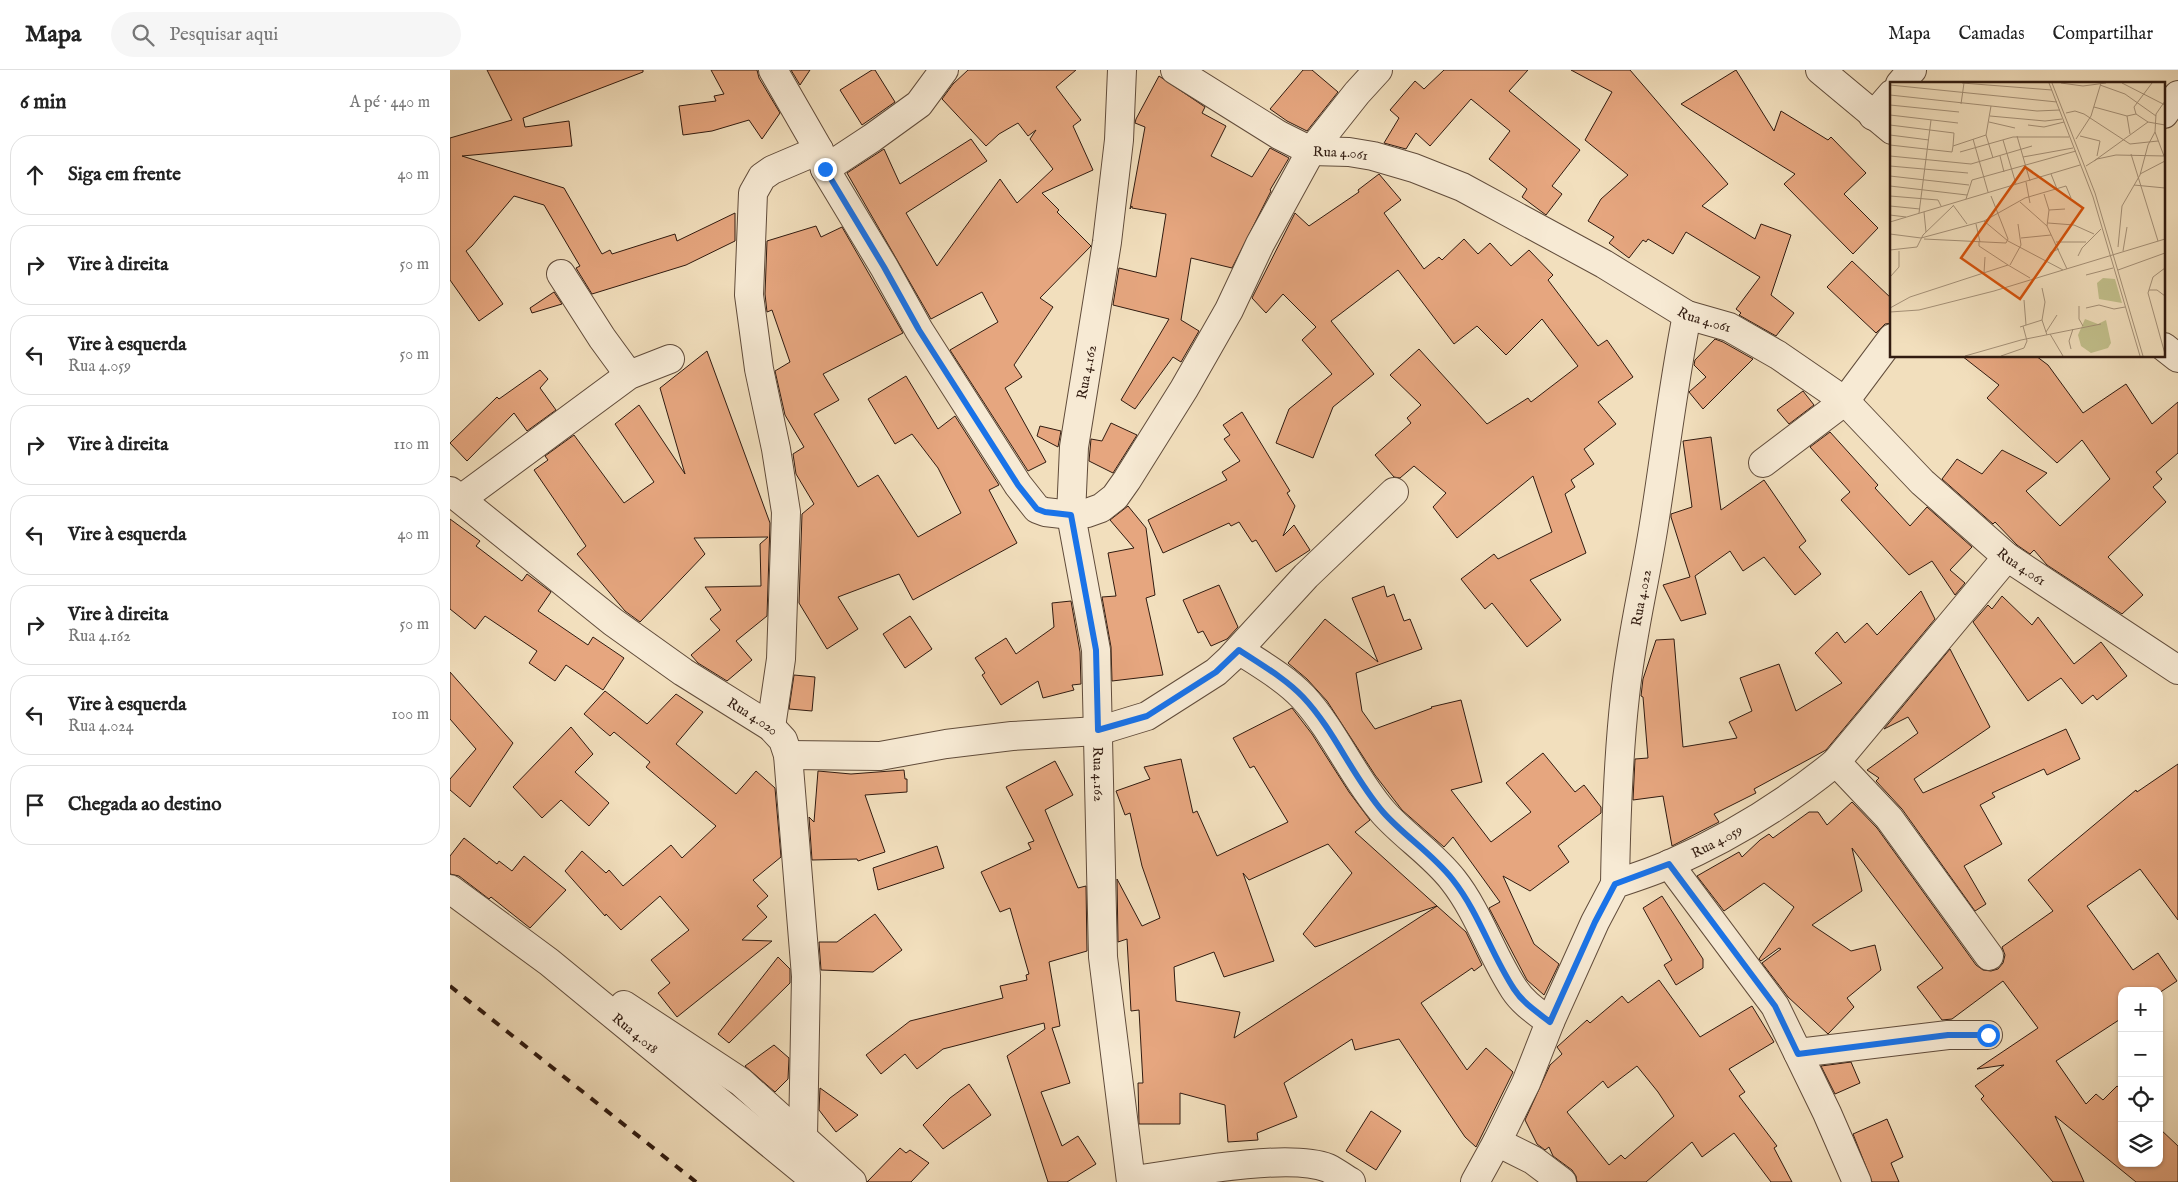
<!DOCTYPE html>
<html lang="pt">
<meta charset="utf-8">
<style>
body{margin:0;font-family:"IM FELL English",serif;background:#f6f6f6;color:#222}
.controls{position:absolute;right:15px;bottom:15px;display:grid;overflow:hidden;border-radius:10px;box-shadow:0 1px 4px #0004}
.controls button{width:45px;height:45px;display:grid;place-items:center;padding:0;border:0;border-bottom:1px solid #e0e0e0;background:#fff;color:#222;font:25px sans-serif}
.stop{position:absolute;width:15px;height:15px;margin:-11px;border:4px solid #1a73e8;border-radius:50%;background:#fff}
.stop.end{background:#1a73e8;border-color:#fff;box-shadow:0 1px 5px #0008}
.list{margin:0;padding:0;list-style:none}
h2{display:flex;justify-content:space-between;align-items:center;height:65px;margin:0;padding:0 20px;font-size:21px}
h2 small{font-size:16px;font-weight:400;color:#767676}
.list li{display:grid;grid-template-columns:32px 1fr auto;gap:15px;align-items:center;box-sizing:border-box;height:80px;margin:0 10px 10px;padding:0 10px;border:1px solid #e0e0e0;border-radius:20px}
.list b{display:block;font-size:19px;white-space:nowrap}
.list p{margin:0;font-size:16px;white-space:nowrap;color:#767676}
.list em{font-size:16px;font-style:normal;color:#767676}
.icon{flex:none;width:28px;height:28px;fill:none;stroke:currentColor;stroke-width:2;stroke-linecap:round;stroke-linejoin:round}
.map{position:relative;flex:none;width:1728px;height:1112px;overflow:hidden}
header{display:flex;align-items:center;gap:30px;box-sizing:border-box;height:70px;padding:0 25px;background:#fff;border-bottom:1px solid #e0e0e0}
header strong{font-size:24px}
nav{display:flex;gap:28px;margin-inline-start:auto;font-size:18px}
.search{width:350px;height:45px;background:#f6f6f6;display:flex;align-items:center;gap:12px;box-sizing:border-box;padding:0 18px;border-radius:28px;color:#767676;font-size:19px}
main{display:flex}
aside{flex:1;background:#fff}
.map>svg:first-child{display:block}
</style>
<header>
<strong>Mapa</strong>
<div class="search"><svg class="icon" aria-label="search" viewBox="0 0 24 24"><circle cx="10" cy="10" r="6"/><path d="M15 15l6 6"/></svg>Pesquisar aqui</div>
<nav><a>Mapa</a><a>Camadas</a><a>Compartilhar</a></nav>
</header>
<main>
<aside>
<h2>6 min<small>A pé · 440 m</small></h2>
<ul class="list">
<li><svg class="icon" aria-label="ahead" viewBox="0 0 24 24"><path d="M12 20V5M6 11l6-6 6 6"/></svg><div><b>Siga em frente</b></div><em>40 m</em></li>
<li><svg class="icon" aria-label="right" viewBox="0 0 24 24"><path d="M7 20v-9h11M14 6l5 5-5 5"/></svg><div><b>Vire à direita</b></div><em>50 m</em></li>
<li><svg class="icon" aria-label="left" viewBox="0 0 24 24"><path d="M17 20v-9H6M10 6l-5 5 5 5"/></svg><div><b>Vire à esquerda</b><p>Rua 4.059</p></div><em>50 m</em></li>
<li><svg class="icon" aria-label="right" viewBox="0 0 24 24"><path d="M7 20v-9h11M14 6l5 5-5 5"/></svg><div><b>Vire à direita</b></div><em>110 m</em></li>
<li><svg class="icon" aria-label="left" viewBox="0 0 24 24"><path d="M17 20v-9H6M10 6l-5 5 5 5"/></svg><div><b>Vire à esquerda</b></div><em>40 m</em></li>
<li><svg class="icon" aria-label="right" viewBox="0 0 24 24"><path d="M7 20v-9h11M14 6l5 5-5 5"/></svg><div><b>Vire à direita</b><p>Rua 4.162</p></div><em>50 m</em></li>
<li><svg class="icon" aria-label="left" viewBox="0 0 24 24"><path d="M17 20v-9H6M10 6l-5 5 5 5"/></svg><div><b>Vire à esquerda</b><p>Rua 4.024</p></div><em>100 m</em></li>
<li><svg class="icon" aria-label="arrive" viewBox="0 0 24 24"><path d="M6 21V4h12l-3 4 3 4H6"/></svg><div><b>Chegada ao destino</b></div></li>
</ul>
</aside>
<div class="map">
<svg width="1728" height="1112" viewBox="0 0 1728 1112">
<rect width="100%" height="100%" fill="#f2dfbd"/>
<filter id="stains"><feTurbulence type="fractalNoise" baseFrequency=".004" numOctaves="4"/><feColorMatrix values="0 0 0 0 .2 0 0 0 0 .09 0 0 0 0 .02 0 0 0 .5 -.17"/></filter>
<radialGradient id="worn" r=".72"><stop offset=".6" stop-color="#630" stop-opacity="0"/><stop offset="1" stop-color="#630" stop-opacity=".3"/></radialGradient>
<g fill="#e6a67f" stroke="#311b10" fill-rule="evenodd">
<polygon points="37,0 193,0 193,2 73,48 75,57 119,51 122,76 12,86 114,118 152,184 160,180 162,184 225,164 227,171 285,143 285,171 236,195 142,224 126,198 130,196 94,135 64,126 22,176 16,181 53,234 29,251 0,210 0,68 62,50"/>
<polygon points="261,0 307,0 309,8 330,43 312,69 299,50 262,61 233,65 229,36 266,31 264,26 274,24"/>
<polygon points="341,0 360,0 350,15"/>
<polygon points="422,0 425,0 445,32 412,55 390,20"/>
<polygon points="518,0 626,0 606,17 631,50 623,56 643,100 592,123 609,140 607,142 641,176 590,228 603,237 564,295 572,307 555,318 596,392 578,401 500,280 548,252 532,222 481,249 397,103 434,79 450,114 521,69 537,91 456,143 487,196 550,109 567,133 603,99 580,69 586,60 578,66 568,53 549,64 536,76 492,29 503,14"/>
<polygon points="853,0 862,0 888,22 857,61 837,51 820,39"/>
<polygon points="994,0 1078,0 1059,21 1130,80 1102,116 1112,124 1096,145 1072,127 1077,119 1039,89 1060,61 1021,29 980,76 966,63 956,79 934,73 949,48 940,40 965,11 974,19"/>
<polygon points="1121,0 1180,0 1278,114 1252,136 1305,169 1311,154 1341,165 1321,225 1344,243 1326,266 1289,245 1291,243 1286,239 1310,207 1236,162 1223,184 1198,169 1196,172 1193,170 1179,188 1159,173 1164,167 1138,151 1151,129 1178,105 1135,70 1162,22"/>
<polygon points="1286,0 1324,61 1331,41 1378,70 1381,67 1416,103 1394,124 1428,158 1403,184 1334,114 1345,104 1231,34"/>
<polygon points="709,6 755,37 752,43 776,56 761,86 802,107 820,78 839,88 820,120 821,121 782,198 741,188 731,250 749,261 731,292 723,287 685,339 671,330 719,249 663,235 669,198 706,207 716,144 682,138 682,136 680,139 695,57 685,53 686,49"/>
<polygon points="929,104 951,130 934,143 974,199 989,187 992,190 1014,169 1028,184 1040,173 1061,196 1079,180 1103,205 1098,210 1148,276 1157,270 1183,307 1148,332 1166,354 1134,379 1144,394 1121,410 1125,417 1115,424 1136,483 1080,510 1111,550 1077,577 1042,533 1035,539 1011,509 1044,484 1048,489 1102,462 1083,406 1007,468 983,437 996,423 964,396 950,408 944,407 925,385 961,353 957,348 971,335 940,305 969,279 1037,354 1078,328 1081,332 1128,296 1092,249 1056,285 1027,256 1004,274 948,200 881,251 924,304 883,337 863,388 826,373 839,339 882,304 852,270 866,257 833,224 816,243 802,228 845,143 859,156 909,122 908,120"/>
<polygon points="366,156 371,167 392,157 453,263 373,304 389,330 364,344 408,417 428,405 468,467 511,443 488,398 462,364 445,374 418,329 456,306 488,359 505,346 549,415 539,420 567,473 463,530 449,504 388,527 408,559 377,579 349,533 352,444 364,434 346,404 343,384 354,377 335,345 325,301 340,292 322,240 317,242 315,224 317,171"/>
<polygon points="1402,191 1442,229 1442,253 1435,254 1426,263 1377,217"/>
<polygon points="104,222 112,234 82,243 80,238"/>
<polygon points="1265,269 1273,272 1303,289 1253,339 1239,322 1256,307 1244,295 1245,290"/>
<polygon points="257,281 320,453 317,546 286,571 302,590 277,611 248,593 241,585 270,560 260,549 271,540 255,517 311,516 310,474 318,467 244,468 255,484 190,552 175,541 127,484 136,476 84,400 98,390 95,386 124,365 174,433 204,412 165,354 189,335 235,404 210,318"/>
<polygon points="1512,286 1586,286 1598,295 1633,343 1676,314 1702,354 1728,332 1728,383 1706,402 1712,409 1703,417 1716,432 1658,487 1693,525 1672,544 1597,495 1584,480 1580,484 1567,475 1545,452 1543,454 1492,409 1507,389 1532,404 1552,380 1597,403 1576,421 1610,456 1660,409 1632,370 1607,393 1537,328 1549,315"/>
<polygon points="90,300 98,309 90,318 106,340 77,361 64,343 17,391 0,373 47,327 49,329"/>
<polygon points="1353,321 1364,335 1339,354 1327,340"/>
<polygon points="792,342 840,421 837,423 845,436 833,466 844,455 860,480 826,502 806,470 802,472 789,452 781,456 779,453 713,483 698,450 777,410 772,402 790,391 774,369 780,365 773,355"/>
<polygon points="661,353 687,365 663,403 639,391 641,369 652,371"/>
<polygon points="590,356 611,361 608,377 587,366"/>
<polygon points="1380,362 1428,415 1425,418 1460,456 1477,437 1522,477 1500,500 1515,513 1505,525 1482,491 1459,505 1391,430 1400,422 1360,377"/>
<polygon points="1261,367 1271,440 1314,410 1356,471 1349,477 1371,504 1345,525 1314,487 1293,501 1280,481 1245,506 1256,544 1231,551 1213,515 1240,507 1221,447 1221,444 1242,437 1233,371"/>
<polygon points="678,436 696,458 705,525 696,528 713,605 662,611 661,577 652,527 666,526 658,483 684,478 660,450"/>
<polygon points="0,449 30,471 26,476 72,511 77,504 101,522 88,541 138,575 143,567 174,588 153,620 116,595 105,611 79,593 87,581 35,546 25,559 0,539"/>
<polygon points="769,515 788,557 777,569 761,576 753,561 748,563 733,530"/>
<polygon points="934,516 937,527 944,524 954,551 960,549 972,579 906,603 912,641 925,659 982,638 981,637 1011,630 1032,712 1001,720 1041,772 1081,742 1056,713 1093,683 1125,722 1134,715 1151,737 1151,743 1108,776 1119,792 1080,821 1053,806 1084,874 1109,894 1094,925 1077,910 1039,838 1050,832 1003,767 994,777 952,740 925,705 877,631 857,609 838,593 875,549 928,592 902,528"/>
<polygon points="1471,521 1485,549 1376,680 1304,719 1306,723 1264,744 1269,752 1222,776 1213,726 1183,730 1185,689 1198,688 1193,627 1191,626 1193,609 1206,570 1224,569 1233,677 1287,668 1279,652 1302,641 1290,608 1329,594 1346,641 1392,613 1365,583 1387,562 1395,573 1417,553 1427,565"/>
<polygon points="1552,526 1582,555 1588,547 1624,594 1651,572 1677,606 1647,630 1643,625 1632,634 1611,608 1578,631 1523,552 1538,535 1542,539"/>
<polygon points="621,531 630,582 631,614 622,615 624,620 593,628 588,611 551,635 532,605 535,603 525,588 556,568 566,584 604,557 602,533"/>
<polygon points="460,546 482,579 455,598 433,564"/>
<polygon points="1500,579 1540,657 1464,709 1473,723 1616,659 1630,689 1597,705 1594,699 1542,723 1545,727 1530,735 1552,774 1514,796 1536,834 1525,841 1452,739 1426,711 1429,708 1417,700 1468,663 1458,647 1434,659"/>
<polygon points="0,602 63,673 20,737 0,720 0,709 26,679 0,649"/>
<polygon points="344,605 365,607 362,641 339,639"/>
<polygon points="155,621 197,654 226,624 253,642 226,674 286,724 306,701 325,718 331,787 303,810 318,826 307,836 317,847 292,870 322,871 227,947 208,923 220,913 201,890 239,860 210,826 171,860 156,844 155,846 115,801 132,781 156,803 159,800 173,816 221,775 232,788 266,756 196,697 200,692 164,662 160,666 134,644"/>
<polygon points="842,638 862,664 899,722 920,750 905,762 987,836 865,877 853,864 902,803 878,774 799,810 793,803 824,891 774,907 764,882 724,897 726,931 790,942 784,968 987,836 1016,862 1032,895 1024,901 1022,898 971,933 1017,1000 1036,978 1063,1002 1026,1077 1015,1067 949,969 905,980 902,969 834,1013 847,1047 807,1063 808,1070 778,1072 775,1035 730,1023 730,1054 689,1054 688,1013 693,1013 689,940 681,941 677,869 668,872 667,809 692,856 710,848 692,796 680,743 675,745 666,721 700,709 694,697 731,689 743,743 747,741 767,786 838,752 804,696 800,698 783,668"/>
<polygon points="121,657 143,684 125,702 159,733 139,756 111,730 92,748 63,717"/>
<polygon points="605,691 623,725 595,740 628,818 636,816 637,881 599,892 610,956 602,958 620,1013 591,1022 612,1076 628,1066 646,1094 617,1112 598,1112 557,986 595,959 594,953 493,979 467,999 455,984 431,1004 416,985 460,951 553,928 550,916 577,910 576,905 579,904 560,838 550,842 531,802 581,779 578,773 584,771 556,717"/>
<polygon points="1728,694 1728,850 1690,799 1637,836 1683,900 1708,883 1727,911 1709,923 1709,921 1672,921 1672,948 1606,991 1636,1034 1646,1024 1653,1030 1667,1016 1672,1020 1672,1093 1709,1093 1709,1058 1728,1076 1728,1112 1686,1112 1605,1046 1634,1112 1603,1112 1531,1029 1534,1026 1525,1016 1554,995 1527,999 1588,958 1553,911 1502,949 1492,950 1467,917 1493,898 1402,778 1412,821 1362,855 1401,881 1425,875 1431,900 1397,928 1404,937 1378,964 1338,927 1312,893 1331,879 1329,878 1311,891 1309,889 1344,837 1314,813 1274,841 1247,806 1289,782 1292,787 1310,770 1319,764 1323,768 1359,742 1368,742 1377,755 1402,732 1427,758 1526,895 1533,900 1541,901 1548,899 1553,893 1555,885 1552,877 1603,841 1578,810 1686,720 1687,722"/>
<polygon points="454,700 455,709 457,709 457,722 415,725 435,782 408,791 407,789 362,790 359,747 364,752 368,701 401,704"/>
<polygon points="14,768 47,794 49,791 62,801 74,786 116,820 80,858 41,827 39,829 9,806 0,804 0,786"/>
<polygon points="487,776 494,798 428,820 423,798"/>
<polygon points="1212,826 1253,889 1253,898 1226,915 1214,895 1222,890 1193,838"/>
<polygon points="425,844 452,880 423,902 371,900 369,872 387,872"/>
<polygon points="328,887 340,899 340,913 279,973 268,964"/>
<path d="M1209,910L1250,967L1302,936L1324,972L1279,999L1295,1022L1289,1026L1327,1076L1324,1078L1342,1112H1321L1284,1063L1252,1087L1242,1072L1196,1112H1127L1126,1106L1122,1100L1103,1086L1099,1077L1095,1080L1087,1074L1075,1050L1100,995L1112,984L1107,977L1137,950L1140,953L1172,926L1178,933ZM1187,996L1208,1022L1224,1046L1175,1089L1171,1085L1159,1095L1117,1042L1153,1011L1158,1018Z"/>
<polygon points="324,975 339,988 338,1009 325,1022 295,996"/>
<polygon points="1401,992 1410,1013 1385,1024 1371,996"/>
<polygon points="519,1014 541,1045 493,1079 473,1055 500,1028"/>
<polygon points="370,1018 408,1045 386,1062 369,1040"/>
<polygon points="921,1041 951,1061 926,1100 896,1081"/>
<polygon points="1437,1049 1453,1087 1441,1093 1449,1112 1422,1112 1403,1064"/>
<polygon points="450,1078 456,1083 460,1080 479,1093 461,1112 417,1112"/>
</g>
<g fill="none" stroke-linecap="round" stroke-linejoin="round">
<g stroke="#614c3b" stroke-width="30">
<g id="minor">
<polyline points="323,0 369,80 375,99 434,197 469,260 568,415 587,439 595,442 621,445 637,443 651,438 665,427 677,410 734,319 779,240 810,174 861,81 907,23 928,0"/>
<path id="s1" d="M672,0L669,70L657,172L624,377L621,445L646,580L653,887L681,1112"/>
<path id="s2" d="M725,0L829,65L861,81L899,82L923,86L964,98L1012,117L1154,194L1237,245L1279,257L1328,285L1395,331L1472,412L1557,487L1728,600"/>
<polyline points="1370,0 1442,60"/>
<polyline points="1450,14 1462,0"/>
<polyline points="1714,44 1728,25"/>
<polyline points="1423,46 1442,24"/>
<polyline points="375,99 422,68 469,34 494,0"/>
<polyline points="111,204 152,268 179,305"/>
<polyline points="1714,277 1728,288"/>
<polyline points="1313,393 1395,331 1442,268"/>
<path id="s3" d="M0,421L163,552L233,602L321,657L333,670L338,685L356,906L353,1067"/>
<polyline points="11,429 179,305 220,289"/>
<path d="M789,580C810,594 835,608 853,627C885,662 902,706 933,742C954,766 983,784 1003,810C1029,843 1041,884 1064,919C1073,933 1087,942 1100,952"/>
<polyline points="321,657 331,589 336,442 326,379 309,299 299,225 303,123 312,107 322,100 369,80"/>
<polyline points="338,685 430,686 496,674 562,666 648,661 697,646 766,602 780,589 856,506 944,422"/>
<polyline points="1386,692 1439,748 1539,886"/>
<polyline points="1219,794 1325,936 1377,1043 1407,1112"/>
<path id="s4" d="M1165,814C1166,751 1168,688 1175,626C1181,568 1195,512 1204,454C1215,385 1223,315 1237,245"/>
<path id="s5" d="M0,819L99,892L367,1112"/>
<polyline points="174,935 291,1012 402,1112"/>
<polyline points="1348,983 1498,965 1538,965"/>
<polyline points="1047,1072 1083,1090 1112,1112"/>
<path d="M681,1111C726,1104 838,1082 878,1098C886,1102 894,1108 901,1112"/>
<path id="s6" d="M1025,1112L1047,1072L1076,1013L1100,952L1145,852L1165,814C1183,808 1202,802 1220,794C1279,768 1336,733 1386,692L1557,487"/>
</g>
</g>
<use href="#minor" stroke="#f7ead4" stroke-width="28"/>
<polyline stroke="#311b10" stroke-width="4" stroke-dasharray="9 9" stroke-linecap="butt" points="0,916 246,1112"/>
</g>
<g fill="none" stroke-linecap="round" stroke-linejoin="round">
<path stroke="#1a73e8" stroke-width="6" d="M375,99L434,197L469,260L568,415L587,439L595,442L621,445L646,580L648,660L697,646L766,602L789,580C810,594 835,608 853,627C885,661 902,706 933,742C954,766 983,784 1003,810C1029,843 1041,884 1064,919C1073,933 1087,942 1100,952L1145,852L1165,814L1219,794L1325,936L1348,984L1498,965H1538"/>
</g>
<g text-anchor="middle" stroke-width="4" stroke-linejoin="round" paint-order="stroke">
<g font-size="14" fill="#311b10" stroke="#f7ead4">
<text dy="5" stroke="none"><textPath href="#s2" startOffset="188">Rua 4.061</textPath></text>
<text dy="5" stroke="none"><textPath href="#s2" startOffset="592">Rua 4.061</textPath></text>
<text transform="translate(636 302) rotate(-79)" y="5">Rua 4.162</text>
<text dy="5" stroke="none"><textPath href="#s2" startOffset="998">Rua 4.061</textPath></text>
<text dy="5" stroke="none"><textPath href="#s4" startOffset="288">Rua 4.022</textPath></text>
<text dy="5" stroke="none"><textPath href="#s3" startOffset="378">Rua 4.020</textPath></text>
<text dy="5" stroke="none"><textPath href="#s1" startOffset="710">Rua 4.162</textPath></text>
<text dy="5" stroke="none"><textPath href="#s6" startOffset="440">Rua 4.059</textPath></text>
<text dy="5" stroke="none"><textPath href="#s5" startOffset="235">Rua 4.018</textPath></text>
</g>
</g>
<g transform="translate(1440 12)">
<rect width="275" height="275" fill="#f2dfbd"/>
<path d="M213,196L225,197L232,221L209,217L207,201ZM195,237L208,242L216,238L221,261L218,266L201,271L191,264L188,253Z" fill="#c2c08c"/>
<path fill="none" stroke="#a59178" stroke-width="1" d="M72,1L162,8M159,1L203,115L250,274M162,1L205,111L253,274M171,1L193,4L216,1M232,1L275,23M0,3L167,20M210,3L235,12L266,34M0,13L147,29L170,28M71,22L74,1M0,23L69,30M101,24L96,53L103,76M204,25L237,34L246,32L258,40M176,31L185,29L194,32L240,62L268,59M246,32L244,25L262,1M0,33L68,41M100,34L155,39L172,37M237,34L240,52M99,40L125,46M0,43L64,51L63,64M138,43L154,45L174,40M0,53L39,58M127,54L140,99M190,54L210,59L207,74M83,57L98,110M186,57L201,34L211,1M113,58L126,102M0,63L62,70L63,64L96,53M70,70L123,55H179M241,72L268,159M0,74L81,82L142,64M110,74L114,90M274,74L265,50L266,32L275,19M133,75L183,66M204,79L258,40L275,43M0,84L78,91M196,84L207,77L226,73L275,74M161,92L167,107M250,92L275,79M0,94L79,103M136,100L140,121M244,103L275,106M0,104L77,113M154,112L159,128L157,144L177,187M0,114L48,118L51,124M76,117L82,98L186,69M130,120L157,144M63,123L77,142M0,124L30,127M159,128L175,127M34,130L36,150M29,131L41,38M0,133L16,135M94,139L118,159L173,188M0,140L190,83M158,141L184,143L204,152M86,142L90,160M0,152L31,156M31,156L94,139L135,116L176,104L181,116M131,156L161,153M34,157L116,161L118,157L101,114M89,159V164L118,183M166,160H196M228,165L232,124L250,93L258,63L265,50M0,168L27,165L33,153L63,124M233,169L237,145M188,174L192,166L211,147M155,181L161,170L169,167M120,183L131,163L128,142M275,186L263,195L258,211L275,272M228,188L275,171M94,191L95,175M196,193L223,186M0,195L9,185V169M152,206L155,220L152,238L157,253M259,208H267L275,214M134,218L136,243M189,224V237L193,244M0,226L20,215L118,183L140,196M196,226L209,223L224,227L235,225M0,230L29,228L104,209L275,157M130,245L152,238M156,250L167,233M160,252L173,274M181,267L179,259L183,247M75,274L131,258L211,242M111,274L134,266L137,259L133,244"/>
<path fill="#d6530c" fill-opacity="0.15" stroke="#d6530c" stroke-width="2.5" d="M135,85L193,126L130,217L71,176Z"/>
<rect width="275" height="275" fill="none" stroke="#311b10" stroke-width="2.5"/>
</g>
<rect width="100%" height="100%" filter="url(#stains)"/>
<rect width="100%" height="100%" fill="url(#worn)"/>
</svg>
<div class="controls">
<button>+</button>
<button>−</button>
<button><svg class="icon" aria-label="locate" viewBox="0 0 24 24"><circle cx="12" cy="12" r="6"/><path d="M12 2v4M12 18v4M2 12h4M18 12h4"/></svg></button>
<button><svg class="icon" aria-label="layers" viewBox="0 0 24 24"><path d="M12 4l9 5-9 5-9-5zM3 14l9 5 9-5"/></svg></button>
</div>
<div class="stop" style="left:1538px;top:965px"></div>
<div class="stop end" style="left:375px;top:99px"></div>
</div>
</main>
